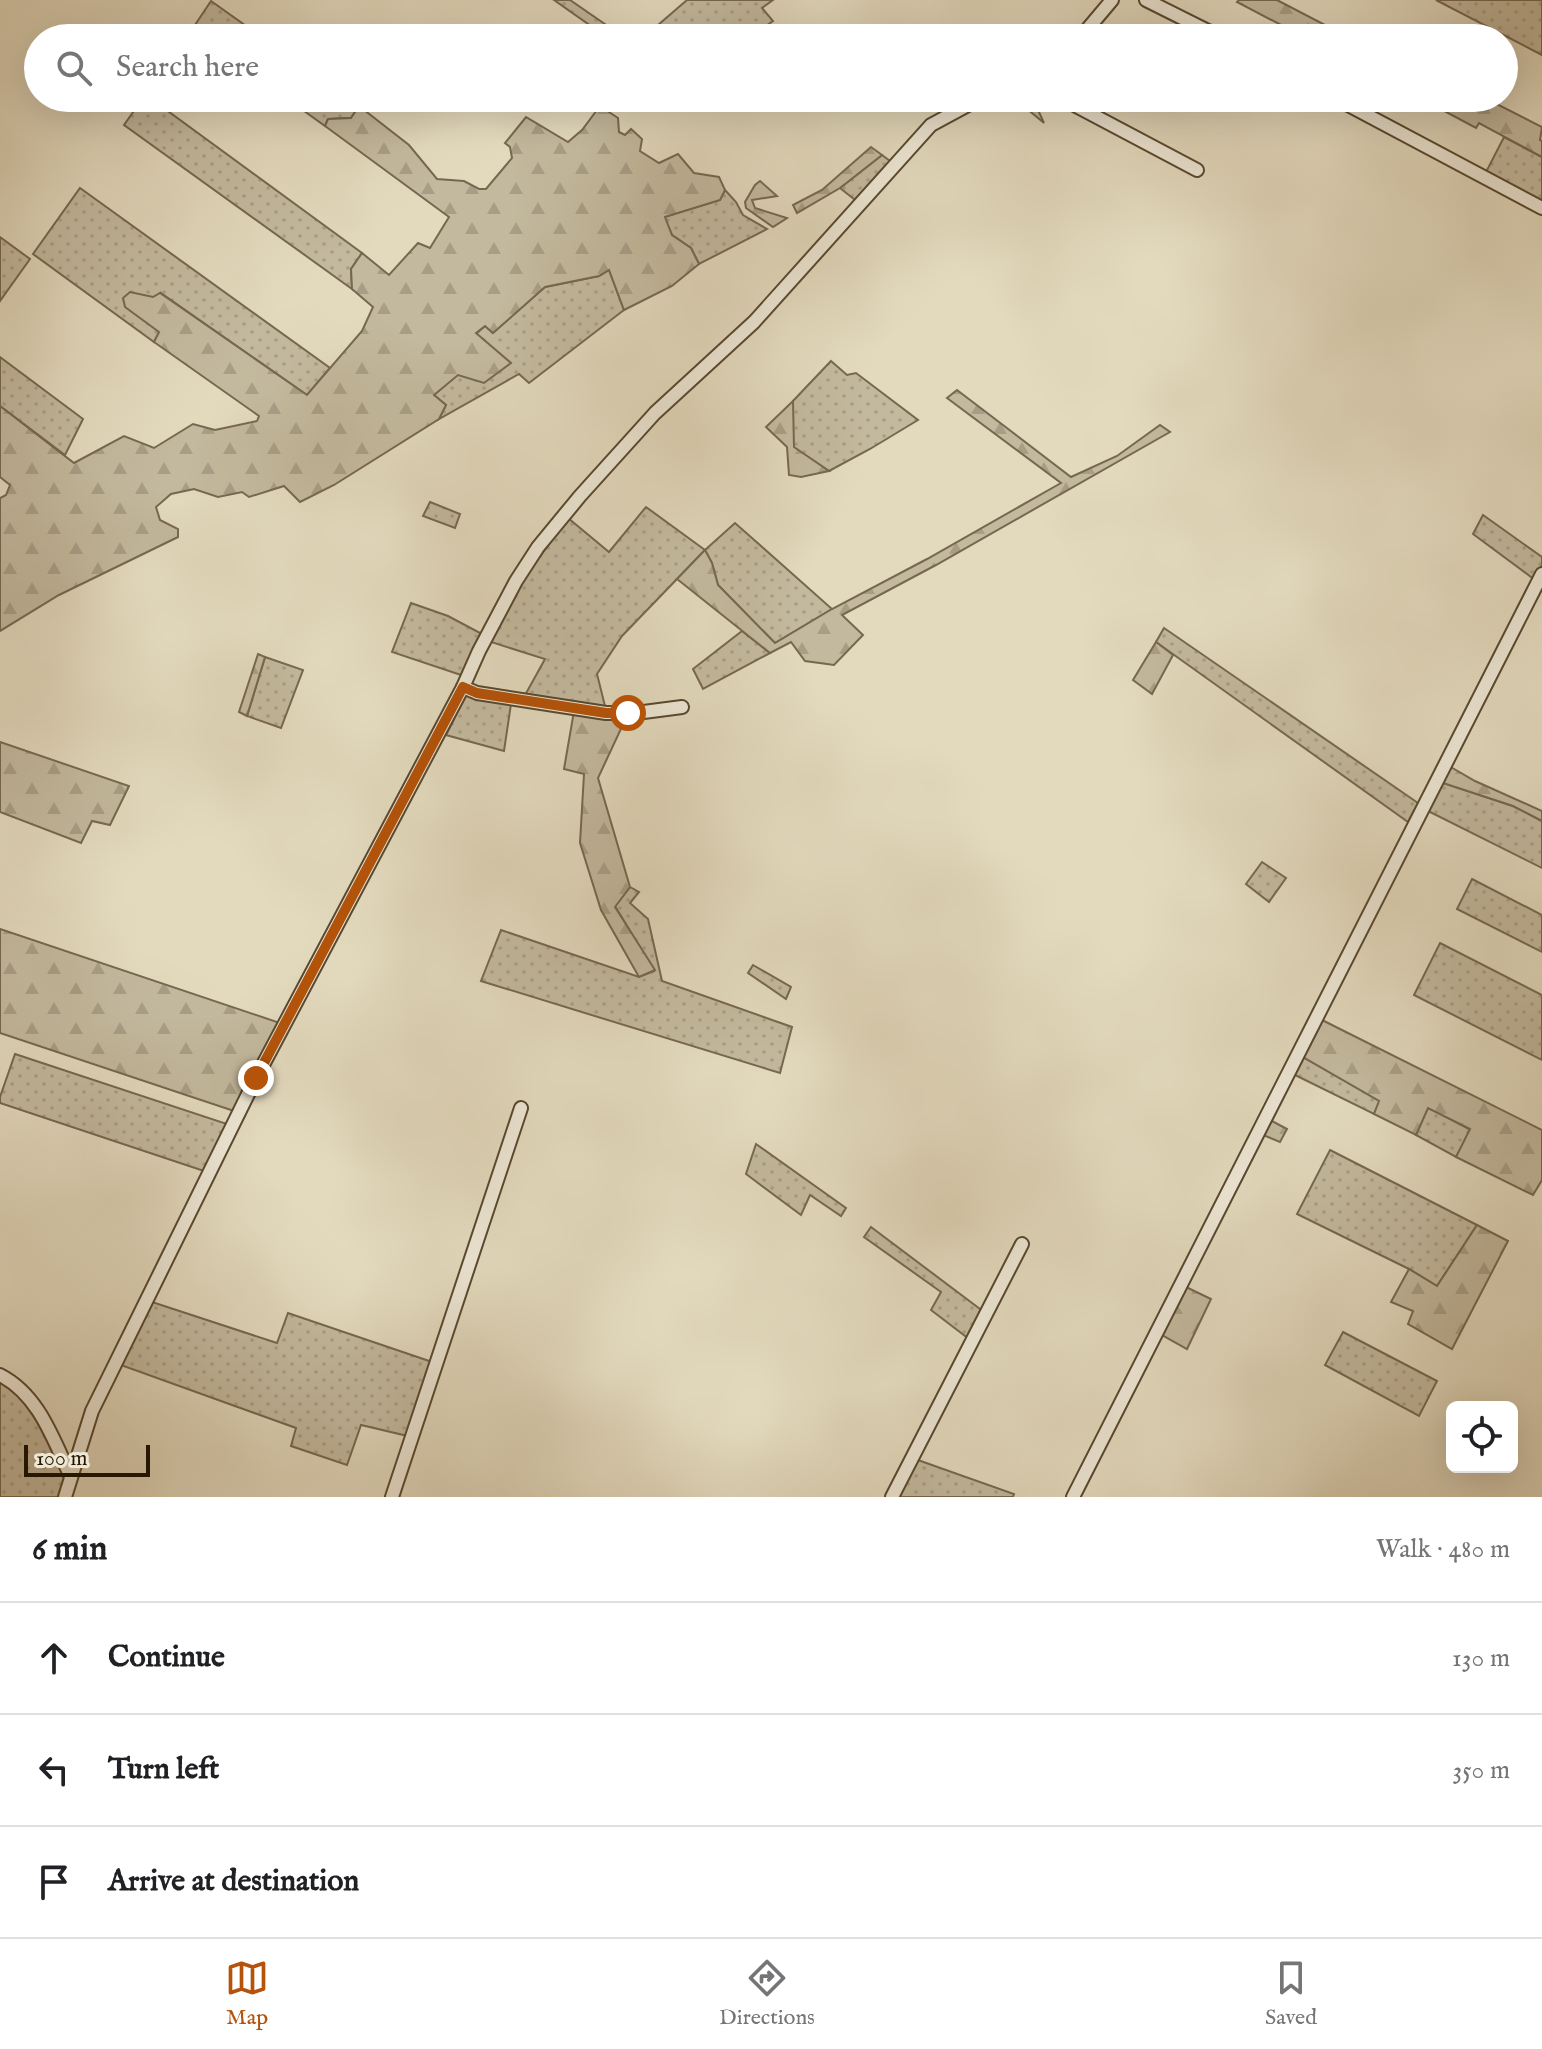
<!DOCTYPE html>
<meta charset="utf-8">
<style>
body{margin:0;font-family:"IM FELL English",serif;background:#f2f2f2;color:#202124}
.controls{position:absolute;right:24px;bottom:24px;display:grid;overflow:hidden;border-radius:12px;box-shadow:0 8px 32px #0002}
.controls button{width:72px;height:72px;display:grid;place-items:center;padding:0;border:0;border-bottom:2px solid #e0e0e0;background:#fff;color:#202124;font:40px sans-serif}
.scale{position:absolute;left:24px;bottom:20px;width:126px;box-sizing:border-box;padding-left:8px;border:4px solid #291801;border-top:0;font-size:22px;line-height:28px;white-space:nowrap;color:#291801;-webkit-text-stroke:6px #ede7d5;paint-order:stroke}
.stop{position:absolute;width:24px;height:24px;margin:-18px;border:6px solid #b45309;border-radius:50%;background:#fff}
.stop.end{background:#b45309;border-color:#fff;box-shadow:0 2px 8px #0008}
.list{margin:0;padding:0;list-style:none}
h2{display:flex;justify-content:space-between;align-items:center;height:104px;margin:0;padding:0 32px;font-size:34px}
h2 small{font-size:26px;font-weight:400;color:#757577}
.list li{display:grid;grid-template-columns:52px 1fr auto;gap:24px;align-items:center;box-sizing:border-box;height:112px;padding:0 32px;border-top:2px solid #e0e0e0}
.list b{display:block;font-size:30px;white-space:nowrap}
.list em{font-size:26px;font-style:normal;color:#757577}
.icon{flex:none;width:44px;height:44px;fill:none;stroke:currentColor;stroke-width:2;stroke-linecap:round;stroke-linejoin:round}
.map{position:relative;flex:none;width:1542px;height:1497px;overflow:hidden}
.search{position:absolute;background:#fff;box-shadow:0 8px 32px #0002;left:24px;right:24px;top:24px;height:88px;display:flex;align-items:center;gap:20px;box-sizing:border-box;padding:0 28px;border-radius:44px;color:#757577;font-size:30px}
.sheet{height:440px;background:#fff}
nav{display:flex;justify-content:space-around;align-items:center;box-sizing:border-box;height:112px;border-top:2px solid #e0e0e0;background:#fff;font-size:22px;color:#757577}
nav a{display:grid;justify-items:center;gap:4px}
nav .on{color:#b45309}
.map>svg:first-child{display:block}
</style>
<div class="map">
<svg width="1542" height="1497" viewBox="0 0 1542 1497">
<defs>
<pattern id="grass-dots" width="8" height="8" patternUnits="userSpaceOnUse" patternTransform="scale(2)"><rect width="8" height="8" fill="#c3b99e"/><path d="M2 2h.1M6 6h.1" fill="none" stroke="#a89e86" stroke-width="1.8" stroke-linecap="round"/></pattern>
<pattern id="forest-firs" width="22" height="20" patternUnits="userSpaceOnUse" patternTransform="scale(2)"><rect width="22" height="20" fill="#c3b99e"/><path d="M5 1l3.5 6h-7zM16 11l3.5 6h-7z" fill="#a89e86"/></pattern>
</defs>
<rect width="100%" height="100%" fill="#e3dabe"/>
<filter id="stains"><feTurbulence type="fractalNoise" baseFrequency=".0025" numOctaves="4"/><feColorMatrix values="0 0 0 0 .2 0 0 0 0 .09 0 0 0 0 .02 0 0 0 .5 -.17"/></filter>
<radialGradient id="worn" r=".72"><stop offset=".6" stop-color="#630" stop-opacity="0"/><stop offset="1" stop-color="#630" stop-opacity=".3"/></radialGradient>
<g fill="url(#grass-dots)" stroke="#766850" stroke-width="2">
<polygon points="554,0 570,0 625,38 608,38"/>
<polygon points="687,0 773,0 762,8 773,21 749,38 643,38"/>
<polygon points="1436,0 1542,0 1542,55"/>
<polygon points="211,1 263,38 202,38 191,31"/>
<polygon points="143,98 150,98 362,253 351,269 352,289 124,125"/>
<polygon points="286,98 348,98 359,106 351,118 328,119 325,126"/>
<polygon points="1014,98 1036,98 1038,110 1044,123"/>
<polygon points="1504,137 1542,157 1542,203 1485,174"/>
<polygon points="882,155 890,161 855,200 840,188"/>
<polygon points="80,188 330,368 307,395 161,293 159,333 154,342 33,254"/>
<polygon points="725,190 736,202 743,215 767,229 699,264 691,248 672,235 664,217 720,200"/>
<polygon points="0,237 30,259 0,301"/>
<polygon points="609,270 624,310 529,383 519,374 439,419 446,405 434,395 458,374 510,363 476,334 485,326 493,333 545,287 599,276"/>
<polygon points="0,357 83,419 65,455 0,406"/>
<polygon points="831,361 847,375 856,373 918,420 870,449 829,471 793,447 793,401"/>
<polygon points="430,502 460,514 455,528 423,516"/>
<polygon points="646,507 705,550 735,523 832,609 775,643 718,585 712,563 705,550 622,636 597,674 606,710 524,697 545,659 491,642 523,580 568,518 609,552"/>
<polygon points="1483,515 1542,557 1542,565 1535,580 1473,534"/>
<polygon points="411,603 448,616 482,634 461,675 392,652"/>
<polygon points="1164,628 1418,803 1408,822 1156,642"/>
<polygon points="742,631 770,653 703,689 693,669"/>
<polygon points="265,657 303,670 281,728 247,716"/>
<polygon points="466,695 511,704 504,751 446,735"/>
<polygon points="1440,782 1513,806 1542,821 1542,868 1426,810"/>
<polygon points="1262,862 1286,878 1269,902 1246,884"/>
<polygon points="1472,879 1542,915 1542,952 1457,909"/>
<polygon points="630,887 639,892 630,903 648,919 662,981 792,1027 780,1073 481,981 501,930 639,977 654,971 615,906"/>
<polygon points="1440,943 1542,995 1542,1060 1414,995"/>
<polygon points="753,965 791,987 786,999 748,973"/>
<polygon points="15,1054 227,1124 204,1171 0,1103 0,1097"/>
<polygon points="1303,1057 1380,1101 1374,1114 1293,1074"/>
<polygon points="1428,1107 1471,1130 1456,1157 1416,1135"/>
<polygon points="756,1144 846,1208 841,1216 810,1195 801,1215 746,1174"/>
<polygon points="1330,1150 1477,1225 1437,1286 1409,1269 1297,1214"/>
<polygon points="871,1227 984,1312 969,1339 931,1310 941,1292 864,1237"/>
<polygon points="152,1302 277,1343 288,1313 435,1363 412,1437 361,1425 347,1465 291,1446 296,1428 118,1364"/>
<polygon points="1343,1332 1437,1381 1419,1416 1325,1365"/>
<polygon points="0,1381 15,1388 34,1409 63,1469 66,1483 62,1497 0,1497"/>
<polygon points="915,1459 1014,1494 1013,1497 896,1497"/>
</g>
<g fill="url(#forest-firs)" stroke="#766850" stroke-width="2">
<polygon points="1239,0 1277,0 1346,36 1350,28 1369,38 1306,38 1237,2"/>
<polygon points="1420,98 1485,98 1542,127 1540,140 1542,141 1542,157 1479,123 1476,128"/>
<polygon points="359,106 409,145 437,179 464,181 479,189 486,189 512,158 510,147 505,143 526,117 568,142 582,130 600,106 618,118 619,132 625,135 631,129 642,139 640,151 659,163 678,154 694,173 719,177 725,190 720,200 665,217 672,235 691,248 699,264 672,286 624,310 609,270 599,276 545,287 493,333 485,326 476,333 511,363 484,383 458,375 434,395 446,405 439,419 334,485 300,502 284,486 249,497 242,492 218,497 194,489 171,494 156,507 160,520 178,529 178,537 59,595 0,631 0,498 6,495 10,485 0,477 0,406 74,463 124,436 154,448 193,424 215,430 257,421 259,416 154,342 159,332 125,307 123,298 130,292 153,297 160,293 307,395 362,331 373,307 352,289 351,269 362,253 389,275 418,243 430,248 449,217 325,126 328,119 351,118"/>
<polygon points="871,147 882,155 840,188 797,213 793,205 822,190"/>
<polygon points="760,181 777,196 752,200 755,208 787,218 773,227 746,208 745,202 755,185"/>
<polygon points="957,390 1071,477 1117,456 1160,425 1170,432 936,565 842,615 863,635 834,665 805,661 791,642 770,653 677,579 705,550 712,563 718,585 775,643 832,609 927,559 1061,483 947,398"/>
<polygon points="793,401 794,447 829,471 801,477 789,475 787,447 766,427"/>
<polygon points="1156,642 1173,655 1152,694 1133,680"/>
<polygon points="258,654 265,657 247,716 239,712"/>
<polygon points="574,711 626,718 598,778 630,887 615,907 655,970 639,977 601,910 580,843 584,774 564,769"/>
<polygon points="0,742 129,786 110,825 92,821 81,843 0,812"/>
<polygon points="1449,766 1475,781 1542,811 1542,821 1513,806 1440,782"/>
<polygon points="0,929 280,1023 234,1111 0,1033"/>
<polygon points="1322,1020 1542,1130 1542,1180 1533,1195 1456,1157 1470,1129 1428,1108 1416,1135 1374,1114 1379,1101 1303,1057"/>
<polygon points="1270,1120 1287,1129 1280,1142 1263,1135"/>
<polygon points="1477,1225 1508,1241 1452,1349 1408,1324 1413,1311 1391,1302 1409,1269 1437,1286"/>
<polygon points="1186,1287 1211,1299 1187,1349 1162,1335"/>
</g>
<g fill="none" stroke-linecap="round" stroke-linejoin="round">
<g stroke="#584830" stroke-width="16">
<g id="minor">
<polyline points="1146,0 1222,38"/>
<polyline points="1080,38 1112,0"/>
<polyline points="1061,98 1197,170"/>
<polyline points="1335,98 1542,208"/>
<polyline points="463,687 477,693 606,713 636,713 682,707"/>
<path d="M0,1375C39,1395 53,1439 71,1477"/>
<polyline points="65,1497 92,1411 256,1078 463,687 479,651 516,581 538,547 580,496 655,413 754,322 931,125 981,98"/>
<polyline points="392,1497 521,1108"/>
<polyline points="892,1497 1022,1244"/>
<polyline points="1073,1497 1542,574"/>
</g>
</g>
<use href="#minor" stroke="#ede7d5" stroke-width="12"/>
</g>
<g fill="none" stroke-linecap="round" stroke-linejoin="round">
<polyline stroke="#b45309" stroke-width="10" points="256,1078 463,687 477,693 606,713 628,713"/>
</g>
<rect width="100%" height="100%" filter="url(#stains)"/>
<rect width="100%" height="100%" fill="url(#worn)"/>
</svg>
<div class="controls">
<button><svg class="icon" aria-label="locate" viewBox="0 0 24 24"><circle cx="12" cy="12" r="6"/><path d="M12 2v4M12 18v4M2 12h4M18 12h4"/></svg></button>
</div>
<div class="scale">100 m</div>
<div class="stop" style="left:628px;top:713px"></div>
<div class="stop end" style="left:256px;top:1078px"></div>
<div class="search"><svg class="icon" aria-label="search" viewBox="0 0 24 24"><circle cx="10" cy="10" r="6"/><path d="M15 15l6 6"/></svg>Search here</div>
</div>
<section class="sheet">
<h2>6 min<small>Walk · 480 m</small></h2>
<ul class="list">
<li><svg class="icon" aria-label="ahead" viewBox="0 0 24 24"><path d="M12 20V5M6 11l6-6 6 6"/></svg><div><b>Continue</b></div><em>130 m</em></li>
<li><svg class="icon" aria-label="left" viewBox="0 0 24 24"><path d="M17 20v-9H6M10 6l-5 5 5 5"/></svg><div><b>Turn left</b></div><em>350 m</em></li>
<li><svg class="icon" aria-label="arrive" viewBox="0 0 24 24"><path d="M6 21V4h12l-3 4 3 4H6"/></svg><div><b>Arrive at destination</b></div></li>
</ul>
</section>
<nav>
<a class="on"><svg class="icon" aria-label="map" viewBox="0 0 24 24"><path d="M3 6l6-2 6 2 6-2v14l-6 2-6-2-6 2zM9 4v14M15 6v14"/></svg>Map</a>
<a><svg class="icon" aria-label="directions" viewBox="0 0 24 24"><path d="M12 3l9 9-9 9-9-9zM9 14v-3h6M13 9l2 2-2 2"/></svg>Directions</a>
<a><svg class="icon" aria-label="saved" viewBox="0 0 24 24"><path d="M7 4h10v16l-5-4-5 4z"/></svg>Saved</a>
</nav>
